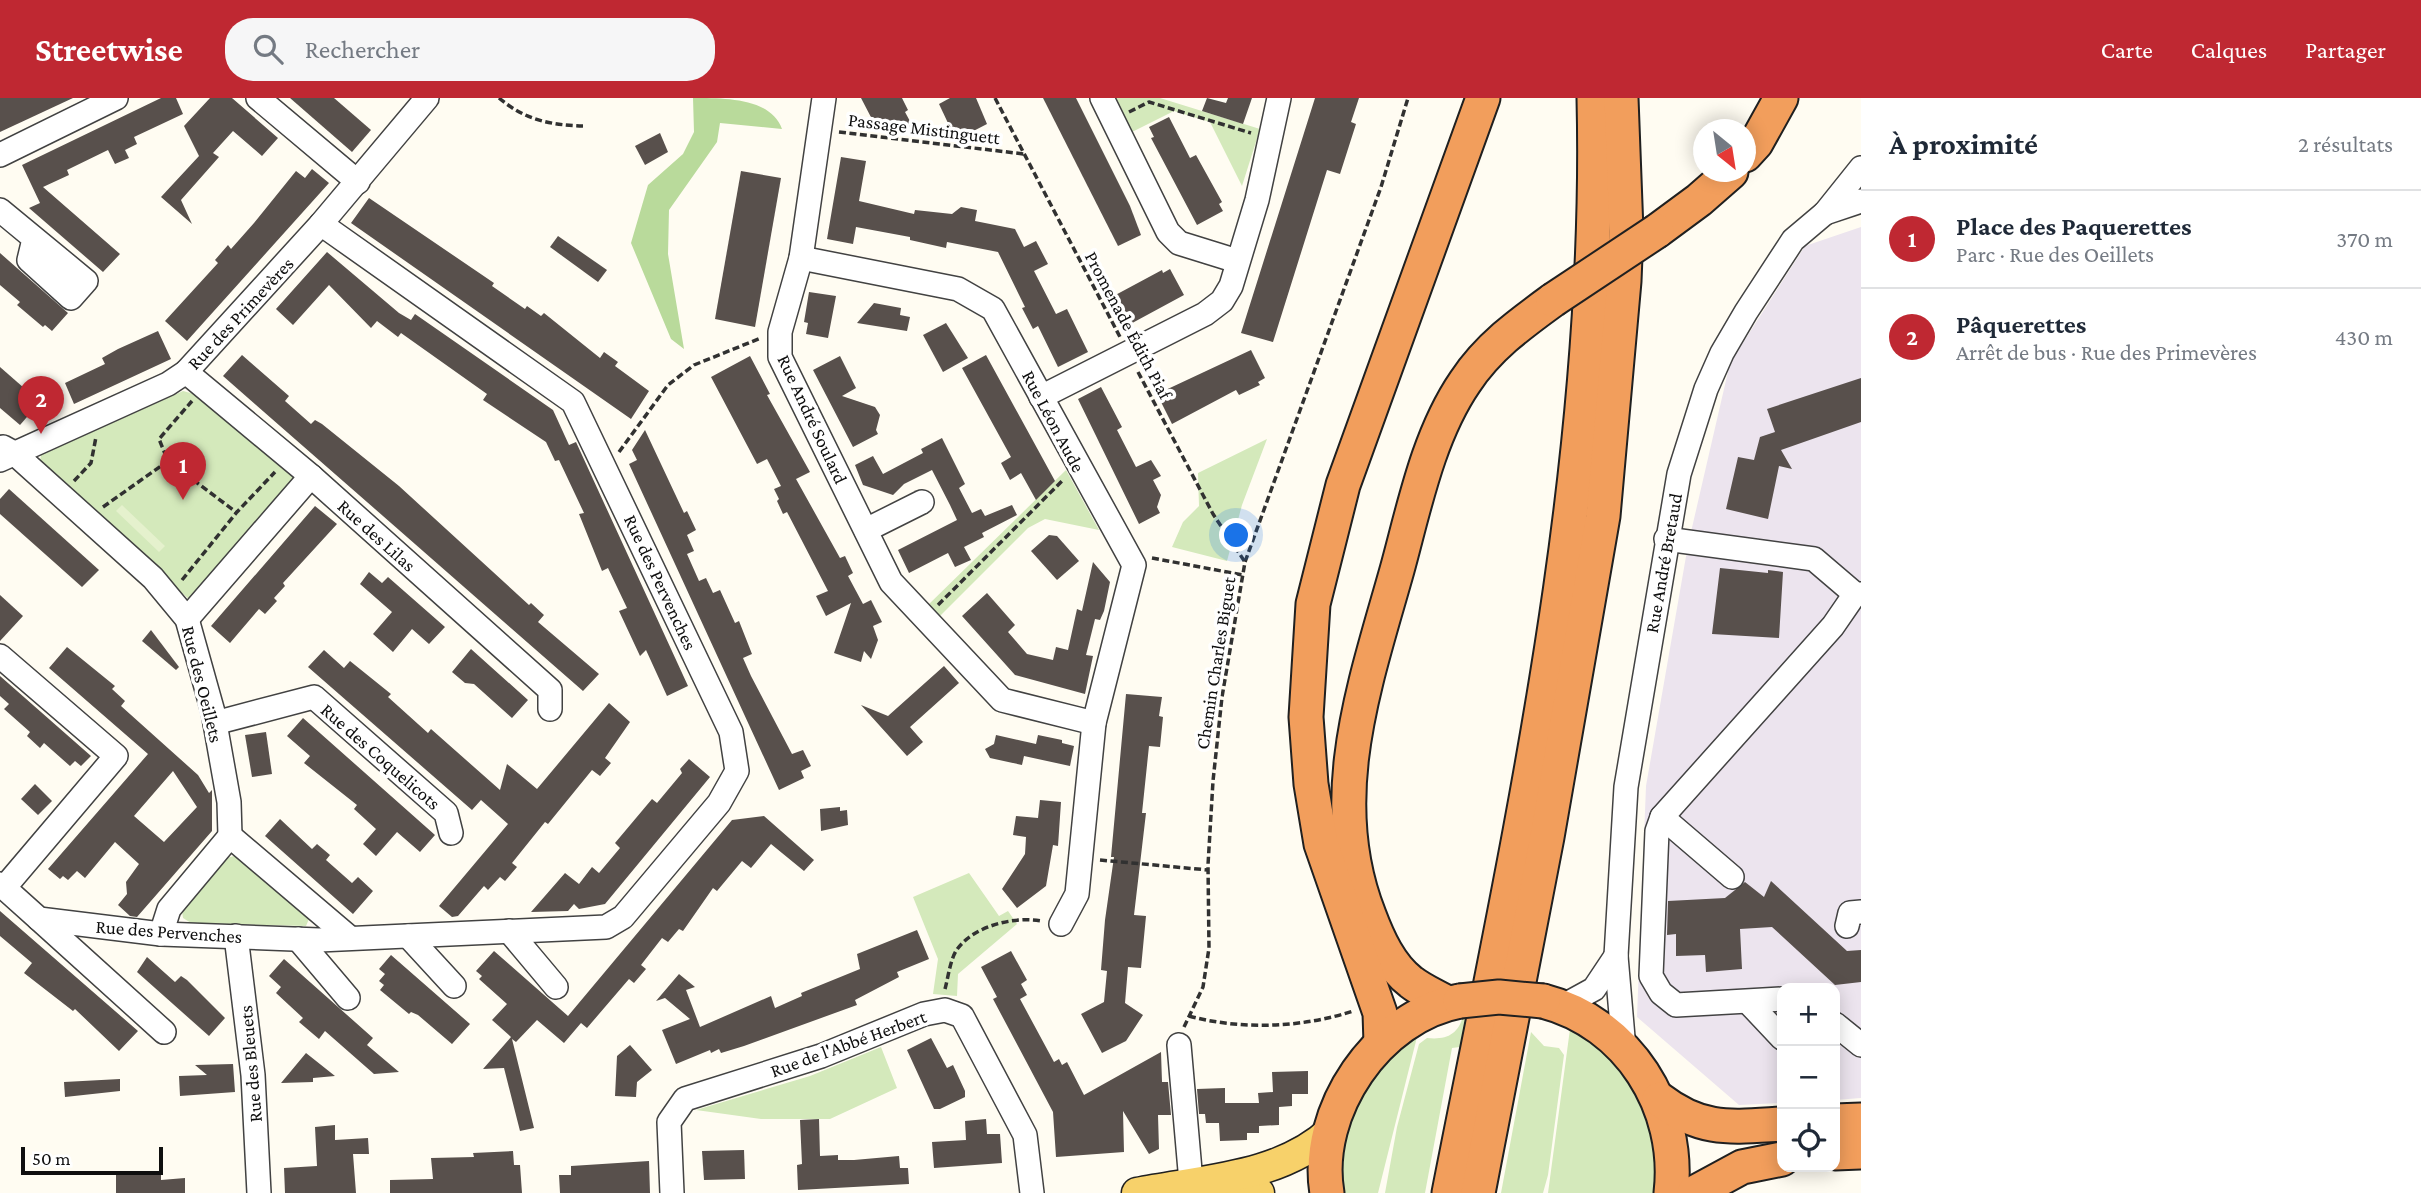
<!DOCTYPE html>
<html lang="fr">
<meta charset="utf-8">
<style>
body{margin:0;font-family:"Crimson Pro",serif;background:#f6f6f7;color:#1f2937}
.controls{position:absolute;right:21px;bottom:21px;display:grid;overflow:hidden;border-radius:14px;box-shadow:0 4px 18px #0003}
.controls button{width:63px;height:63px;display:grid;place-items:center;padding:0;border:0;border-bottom:2px solid #e0e1e3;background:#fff;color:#1f2937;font:35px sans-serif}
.compass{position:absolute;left:1693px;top:21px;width:63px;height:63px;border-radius:50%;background:#fff;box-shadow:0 4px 18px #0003;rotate:150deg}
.scale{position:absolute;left:21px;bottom:18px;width:142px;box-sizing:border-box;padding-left:7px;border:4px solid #0f0f0f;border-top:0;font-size:19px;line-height:24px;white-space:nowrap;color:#0f0f0f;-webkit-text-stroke:5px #fff;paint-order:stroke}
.you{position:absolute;left:1237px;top:438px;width:24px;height:24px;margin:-18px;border:5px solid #fff;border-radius:50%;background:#1a73e8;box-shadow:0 0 0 10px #1a73e833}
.badge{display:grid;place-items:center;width:46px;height:46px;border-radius:50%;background:#bf2832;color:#fff;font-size:23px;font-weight:700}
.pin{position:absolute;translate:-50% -58px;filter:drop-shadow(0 2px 4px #0008)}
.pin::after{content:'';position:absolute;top:37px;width:24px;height:21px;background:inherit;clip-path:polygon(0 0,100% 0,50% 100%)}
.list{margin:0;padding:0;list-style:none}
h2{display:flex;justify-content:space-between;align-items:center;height:91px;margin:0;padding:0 28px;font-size:30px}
h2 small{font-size:23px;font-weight:400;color:#747a83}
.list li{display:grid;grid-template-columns:46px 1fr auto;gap:21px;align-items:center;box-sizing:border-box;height:98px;padding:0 28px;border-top:2px solid #e0e1e3}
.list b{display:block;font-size:26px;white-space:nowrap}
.list p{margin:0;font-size:23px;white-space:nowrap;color:#747a83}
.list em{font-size:23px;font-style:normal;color:#747a83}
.icon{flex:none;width:38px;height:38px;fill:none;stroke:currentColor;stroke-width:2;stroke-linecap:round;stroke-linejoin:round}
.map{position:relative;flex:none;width:1861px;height:1095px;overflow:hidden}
header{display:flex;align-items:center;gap:42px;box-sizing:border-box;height:98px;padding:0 35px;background:#bf2832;color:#fff}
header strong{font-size:33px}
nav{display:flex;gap:38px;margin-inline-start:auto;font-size:24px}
.search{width:490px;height:63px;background:#f6f6f7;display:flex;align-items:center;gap:18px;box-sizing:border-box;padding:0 24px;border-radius:28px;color:#747a83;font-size:26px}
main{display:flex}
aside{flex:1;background:#fff}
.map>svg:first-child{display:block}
</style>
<header>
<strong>Streetwise</strong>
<div class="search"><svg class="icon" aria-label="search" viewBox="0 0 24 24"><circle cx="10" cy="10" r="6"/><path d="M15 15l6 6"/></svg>Rechercher</div>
<nav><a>Carte</a><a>Calques</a><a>Partager</a></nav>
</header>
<main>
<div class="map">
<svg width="1861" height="1095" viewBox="0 0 1861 1095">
<rect width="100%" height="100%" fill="#fffcf2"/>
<polygon fill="#ece4ee" points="1861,129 1861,1000 1835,1002 1835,890 1782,890 1782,1005 1739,1007 1637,919 1646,688 1688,447 1730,265 1805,148"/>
<g fill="#d4e9bb">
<polygon points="1115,0 1160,0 1260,31 1242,88 1210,24 1174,13 1132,34"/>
<polygon points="183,293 198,297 294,380 297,388 193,505 40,363 41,357"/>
<polygon points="1267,341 1242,407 1227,463 1172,449 1183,424 1199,408 1198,375"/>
<polygon points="1066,372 1099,432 1045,421 1028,430 938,520 927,508"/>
<polygon points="234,758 243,761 309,821 306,828 191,825 183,820 182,813 227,760"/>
<polygon points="969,775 999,818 1008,813 1017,826 958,876 957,898 933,896 938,861 913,799"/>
<path d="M1463,918H1467L1460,949L1452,950L1425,1095H1385L1397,1029L1419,946L1427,940C1446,942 1458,937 1463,918Z"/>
<path d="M1570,931C1608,952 1652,1001 1657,1046C1659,1062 1657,1079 1656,1095H1548Z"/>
<polygon points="1531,934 1544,948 1559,950 1564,957 1548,1077 1543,1095 1501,1095"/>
<path d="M1417,939L1378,1095H1342C1339,1027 1361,979 1417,939Z"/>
<polygon points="881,949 897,990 830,1021 761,1021 696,1012 810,978"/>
</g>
<path fill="#b9da9b" d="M693,0C726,0 771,0 782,31L720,25L717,44L669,112L668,156L684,251L671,241L631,145L648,87L683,56L694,34Z"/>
<polygon fill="#e5f1cd" points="122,407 165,448 159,454 116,413"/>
<g fill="#58504c" fill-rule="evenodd">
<polygon points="0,0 73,0 0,34"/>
<polygon points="161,0 176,0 183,16 134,39 137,46 125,52 129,60 115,66 108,52 67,72 69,77 43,89 120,156 103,174 29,110 40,105 22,67"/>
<polygon points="210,0 232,0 278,40 262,58 233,33 213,55 219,59 181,102 192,126 161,99 199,58 184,28"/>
<polygon points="290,0 334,0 371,32 352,54"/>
<polygon points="861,0 902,0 908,12 905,14 918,38 881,31 877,23 874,25"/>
<polygon points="950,0 976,0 987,26 956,42 939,6"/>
<polygon points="1043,0 1076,0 1130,108 1141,137 1118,148"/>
<polygon points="1207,0 1226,5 1228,0 1252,0 1243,26 1202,13"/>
<polygon points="1315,0 1359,0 1351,24 1356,26 1340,76 1327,72 1273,244 1241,235"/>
<polygon points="1169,19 1190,60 1196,57 1222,104 1219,106 1223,113 1197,127 1151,40 1154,39 1149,29"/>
<polygon points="660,35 668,54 645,67 635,48"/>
<polygon points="841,59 866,63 859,103 914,116 915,112 952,116 961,109 977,112 975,123 1015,131 1024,149 1036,143 1048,166 1034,173 1056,216 1067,211 1088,254 1058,269 1038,228 1033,231 1022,210 1025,209 998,154 947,144 946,150 910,142 910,139 856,129 853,146 827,141"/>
<polygon points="312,71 329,85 187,243 165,223 218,165 215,162 228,147 231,151 254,125 296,73 305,80"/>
<polygon points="741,73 781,80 755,229 715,221"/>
<polygon points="369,100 494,185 492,188 525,211 527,208 541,218 544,215 600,260 604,254 618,264 615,268 649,293 631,321 351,125"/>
<polygon points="558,138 607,172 598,184 550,149"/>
<polygon points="327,154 399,215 411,222 415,216 553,312 569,347 576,344 688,588 667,598 646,552 640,558 619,513 627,510 608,470 602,473 579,416 584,415 559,362 555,363 546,344 483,302 487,296 401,235 398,239 377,223 371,230 329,187 293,227 276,211"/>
<polygon points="0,155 68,215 52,233 45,227 43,229 17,207 20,204 0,187"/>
<polygon points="1170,171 1184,197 1123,230 1108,201 1162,172 1163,175"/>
<polygon points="809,194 836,198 828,240 806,236 808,225 804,224"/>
<polygon points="874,205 901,210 900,217 910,219 907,233 857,225"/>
<polygon points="946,225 968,260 943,274 923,237"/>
<polygon points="158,233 171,261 74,306 65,285 105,266 102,260 118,251"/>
<polygon points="1251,252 1265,280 1258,284 1260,287 1239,297 1236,292 1172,326 1157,296"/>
<polygon points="242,257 289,298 285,303 311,326 315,322 322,326 399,388 529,507 531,505 544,517 538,524 599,576 583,593 223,278"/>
<polygon points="986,257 1055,383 1036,402 1021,375 1010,382 1001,365 1011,359 962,270"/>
<polygon points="750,258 770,296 767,297 810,374 796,381 840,460 845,458 853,475 848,478 863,506 871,502 882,524 873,528 878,542 871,561 864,553 861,564 834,555 851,505 826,518 816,498 828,493 787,414 783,416 777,403 779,401 774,391 781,388 767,361 757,366 711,279"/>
<polygon points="840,258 856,290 842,298 875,309 880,317 876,332 878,336 853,349 813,272"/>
<polygon points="0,269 40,304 20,327 0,310"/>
<polygon points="1861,280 1861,324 1781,352 1792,371 1779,368 1768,421 1726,411 1738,359 1754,362 1760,339 1775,334 1767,311"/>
<polygon points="1101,289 1122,329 1117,332 1136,369 1151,362 1161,378 1153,382 1161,397 1157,409 1160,415 1139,426 1078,301"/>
<polygon points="645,332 684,415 687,413 696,432 687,437 694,453 687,456 699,483 706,480 713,495 720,492 735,525 739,523 752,556 743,560 751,578 792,656 803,652 811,668 801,673 804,680 779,692 629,366 637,362 632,352"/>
<polygon points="942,340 965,386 959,390 972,415 981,411 985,418 1012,407 1017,417 982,435 984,439 964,449 971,462 955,469 948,455 909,475 898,452 957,422 950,407 932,372 904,386 893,397 863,387 855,367 873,358 883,376 923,355 921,351"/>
<polygon points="9,391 99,472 82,489 0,416 0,401"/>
<polygon points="315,408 337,426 283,485 285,488 274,500 277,503 265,516 259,511 230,545 211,528"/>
<polygon points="1049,437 1057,438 1079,463 1057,482 1031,453"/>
<polygon points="1093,464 1110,484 1104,513 1100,522 1095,521 1086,557 1093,558 1085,596 1015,577 962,518 987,495 1015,527 1008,534 1027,556 1053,562 1056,549 1068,552 1077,511 1082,513"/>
<polygon points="1720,470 1768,475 1768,472 1783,474 1779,540 1712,536"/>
<polygon points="369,474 382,485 388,479 445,529 429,546 412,531 393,554 373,536 392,514 360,486"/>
<polygon points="0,497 23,518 0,543"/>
<polygon points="151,532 179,569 176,572 142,543"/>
<path d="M67,549L115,588L112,591L125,603L121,608L198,677L209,695L212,692V733L137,819L130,818L118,807L127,796L126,784L139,766L115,744L85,780L77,773L68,782L63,778L60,781L48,771L148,656L49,570ZM173,673L197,709L164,744L134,718Z"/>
<polygon points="471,551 528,602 512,620 474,586 465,585 452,574"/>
<polygon points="324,552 344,570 350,563 391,596 388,599 428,635 431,631 500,692 507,666 537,691 609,605 630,624 605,660 611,665 600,678 592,672 548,726 545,724 512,765 517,769 505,783 500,779 488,792 484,788 458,818 452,819 439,808 508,726 481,702 472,712 308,569"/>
<polygon points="944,568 959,585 910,629 923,644 907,658 861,607 888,618"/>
<polygon points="0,578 91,658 81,668 75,663 70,668 44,645 40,650 27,638 30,634 4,611 9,606 0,598"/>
<polygon points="1126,596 1162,599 1159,618 1163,619 1160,649 1149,648 1142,715 1146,715 1134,817 1146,818 1141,870 1128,869 1125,905 1143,917 1126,943 1102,955 1081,916 1104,904 1107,873 1101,872 1105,822 1114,759 1111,759"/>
<polygon points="303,620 435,737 420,754 397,734 376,758 363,746 376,731 354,711 357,707 304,665 310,658 287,638"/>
<polygon points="266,634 272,676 252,679 245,637"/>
<polygon points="996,637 1036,646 1038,637 1062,642 1062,645 1074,648 1070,668 1024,658 1022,667 990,660 985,651 994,646"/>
<polygon points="689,661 710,679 605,806 579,811 574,806 568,813 531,814 565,775 579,786 592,769 599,775 620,750 615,745 652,701 657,705 682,675 680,671"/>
<polygon points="35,686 52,703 38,717 21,701"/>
<polygon points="1040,702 1061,704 1058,748 1053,747 1046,788 1017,810 1002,791 1025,756 1026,739 1013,737 1016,718 1038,720"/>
<polygon points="840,709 840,713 847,712 848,727 821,733 820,711"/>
<polygon points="764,718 814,762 804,773 771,746 751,770 742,763 717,793 713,790 683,833 679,831 668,844 662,840 641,867 646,871 634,885 629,881 587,930 581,925 564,945 537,922 516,944 512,941 534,1030 520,1033 504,970 483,971 511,939 492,922 507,906 479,881 482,878 476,873 494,853 568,918 732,722"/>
<polygon points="280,721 312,751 317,746 330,757 326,762 352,785 358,779 373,793 353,816 265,738"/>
<polygon points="1771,783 1847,853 1861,852 1861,884 1835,887 1772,829 1740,831 1742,871 1706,874 1705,857 1676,858 1676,836 1667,837 1668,803 1725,800 1745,784 1764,799"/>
<polygon points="0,813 138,933 119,953 75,911 73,913 24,875 32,865 0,838"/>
<polygon points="917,832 929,861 897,874 899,879 855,902 857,907 744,948 721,955 719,951 711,955 710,952 676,966 662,932 690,921 665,900 656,903 679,876 695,889 686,892 700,929 771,898 775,910 802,898 801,895 860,871 857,856"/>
<polygon points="1011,853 1027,882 1021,886 1027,897 1020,901 1054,964 1059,961 1062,967 1067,964 1084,997 1161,954 1162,984 1168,984 1171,1017 1158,1017 1159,1051 1149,1056 1123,1013 1124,1054 1056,1059 1053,1014 993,901 997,899 981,869"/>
<polygon points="391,857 470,926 452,946 418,917 411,914 409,916 380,892 384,887 379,883 385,876 379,871"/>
<polygon points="147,859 175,884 181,878 187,882 225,920 209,938 137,874"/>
<polygon points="284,861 373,940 367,947 399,974 374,976 325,933 319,941 299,924 303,920 276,895 281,889 269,878"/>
<polygon points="931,940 947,970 953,967 965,993 965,999 940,1011 934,1011 907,952"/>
<polygon points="630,947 652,972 637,984 636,999 615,998 617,958"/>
<polygon points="306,955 335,978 313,980 313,984 281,985"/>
<polygon points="233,966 235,994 180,998 179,978 207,977 195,967"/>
<polygon points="1308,973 1308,996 1292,996 1292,1008 1279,1009 1279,1027 1259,1028 1259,1035 1247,1035 1247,1042 1220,1043 1219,1025 1206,1025 1205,1016 1199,1016 1197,991 1225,990 1225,1005 1259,1005 1258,995 1273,994 1272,974"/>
<polygon points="120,981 120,993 65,999 64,984"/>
<polygon points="819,1021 820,1058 838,1057 838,1062 854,1062 899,1058 900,1070 908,1070 909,1086 798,1092 797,1067 802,1066 800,1022"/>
<polygon points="986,1021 987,1036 1000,1036 1002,1065 934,1070 932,1044 966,1042 965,1023"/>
<polygon points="335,1027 335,1042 368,1040 369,1056 353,1056 356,1095 285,1095 284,1070 317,1068 315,1029"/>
<polygon points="744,1052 745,1081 704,1082 702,1053"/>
<polygon points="513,1053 514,1067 520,1067 522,1095 390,1095 390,1082 433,1081 431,1060 474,1059 473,1055"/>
<polygon points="649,1063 650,1095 560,1095 559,1077 571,1077 571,1068"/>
<polygon points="161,1075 161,1082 185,1080 185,1095 116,1095 116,1077"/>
</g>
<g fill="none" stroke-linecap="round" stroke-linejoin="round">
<g stroke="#424242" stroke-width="26">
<g id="minor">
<polyline points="258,0 358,84"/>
<polyline points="824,0 801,160 780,234 780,259 891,484 1002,602 1094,625"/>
<polyline points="1102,0 1168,134 1179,145 1237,163"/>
<polyline points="0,57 116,0"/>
<polyline points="0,112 86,183 71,200 29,162 34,141"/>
<polyline points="1825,115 1861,103"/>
<polyline points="801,160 958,191 993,211 1134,467 1094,625 1077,796 1061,826"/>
<polyline points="186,274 311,378 550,592 550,611"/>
<polyline points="1041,299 1205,216 1222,203 1231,188 1257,102 1279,0"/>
<polyline points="3,349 14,355 153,480 187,521 213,614 229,704 230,738"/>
<polyline points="0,362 168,286 186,274 321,126 427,0"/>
<polyline points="866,432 922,404"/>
<polyline points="1666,441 1814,461 1855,496 1861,496"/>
<polyline points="187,521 311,378"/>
<polyline points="0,558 116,658 4,790"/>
<polyline points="215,625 314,599 446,715 451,735"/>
<polyline points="1662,719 1732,779"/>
<polyline points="0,786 39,821 161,836 319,842 606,829 623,819 719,705 737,673 731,634 573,304 321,126"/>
<polyline points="39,821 164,934"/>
<polyline points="1847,828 1850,815 1861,814"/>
<polyline points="509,833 556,889"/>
<polyline points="161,836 169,811 230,738 350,840"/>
<polyline points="236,838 253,977 259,1095"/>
<polyline points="408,838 454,888"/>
<polyline points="298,841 348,900"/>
<polyline points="1782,901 1676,907 1661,895 1651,878 1657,733 1662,719 1833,528 1855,496"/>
<polyline points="1748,904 1782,940"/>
<polyline points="1563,908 1594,891 1616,858"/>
<polyline points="1835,926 1861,947"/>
<polyline points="1179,947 1191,1084"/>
<polyline points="1624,951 1616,858 1626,689 1679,376 1706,291 1722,255 1746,214 1793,142 1825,115 1861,70"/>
<polyline points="672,1095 669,1024 685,1001 821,958 924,916 945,912 962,918 1025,1037 1032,1095"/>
</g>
</g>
<g stroke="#202020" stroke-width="33">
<g id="major">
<polyline points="1212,1094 1259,1095"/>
<path d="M1137,1095C1202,1082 1280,1080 1331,1033"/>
</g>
</g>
<g stroke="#202020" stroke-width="37">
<g id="highway">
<polyline points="1745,57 1756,45 1781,0"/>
<polyline points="1657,133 1699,102 1731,74"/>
<path d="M1543,903C1628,925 1681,1009 1671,1095"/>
<path d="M1447,905C1435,898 1421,892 1411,884C1390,868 1378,841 1369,817C1323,701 1365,586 1397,472C1414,410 1428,338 1465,284C1488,249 1520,226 1553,202"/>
<polyline points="1381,945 1380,915 1321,746 1311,686 1306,619 1313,506 1343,387 1483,0"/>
<path d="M1659,1001C1702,1034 1731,1029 1782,1026"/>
<polyline points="1835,1023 1861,1022"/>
<polyline points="1835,1055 1861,1054"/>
<path d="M1327,1095C1313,1013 1378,918 1460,903"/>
<path d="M1449,1095C1520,734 1603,370 1594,0"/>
<polyline points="1478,1095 1547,739 1603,418 1624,183 1626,133 1621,0"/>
<polyline points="1694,1095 1742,1069 1782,1061"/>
</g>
</g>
<g stroke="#313131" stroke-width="3.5" stroke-dasharray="7 3.5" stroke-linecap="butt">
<path d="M499,0C525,22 550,27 583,28"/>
<polyline points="995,0 1120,239"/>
<polyline points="1129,14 1149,4 1251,35"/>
<polyline points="839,34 1024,56"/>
<polyline points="1138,274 1213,416 1245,464"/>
<polyline points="619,354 668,287 694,267 761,240"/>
<polyline points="168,363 236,414"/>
<polyline points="74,383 91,365 96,339"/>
<polyline points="103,409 168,363 159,341 192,303"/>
<polyline points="1152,460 1243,477"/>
<polyline points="182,482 237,414 275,374"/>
<polyline points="938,507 1064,381"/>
<polyline points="1100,762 1208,772"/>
<path d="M945,891C948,880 950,863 956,853C972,828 1014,818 1042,823"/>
<path d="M1189,918C1240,932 1302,930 1353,913"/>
<polyline points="1184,929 1203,889 1209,850 1208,767 1213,683 1222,599 1245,464 1381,89 1408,0"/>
</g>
<use href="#minor" stroke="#fff" stroke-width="23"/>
<use href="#major" stroke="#f7d16a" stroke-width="30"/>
<use href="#highway" stroke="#f29e5c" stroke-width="33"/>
<g stroke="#202020" stroke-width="37" stroke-linecap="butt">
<g id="highway-bridge">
<polyline points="1553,202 1657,133"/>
<polyline points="1460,903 1499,899 1543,903"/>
</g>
</g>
<use href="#highway-bridge" stroke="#f29e5c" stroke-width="33"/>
</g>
<g text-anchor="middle" stroke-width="7" stroke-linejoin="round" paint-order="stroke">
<g font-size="19" fill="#0f0f0f" stroke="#fff">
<text transform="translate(924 30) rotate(7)" y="7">Passage Mistinguett</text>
<text transform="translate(240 215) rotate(-47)" y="7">Rue des Primevères</text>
<text transform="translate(1129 227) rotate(62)" y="7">Promenade Édith Piaf</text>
<text transform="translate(813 321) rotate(65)" y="7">Rue André Soulard</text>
<text transform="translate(1054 323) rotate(62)" y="7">Rue Léon Aude</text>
<text transform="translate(377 437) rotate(42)" y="7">Rue des Lilas</text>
<text transform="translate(1663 465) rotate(-80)" y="7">Rue André Bretaud</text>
<text transform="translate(661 484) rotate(65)" y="7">Rue des Pervenches</text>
<text transform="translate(1215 565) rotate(-81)" y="7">Chemin Charles Biguet</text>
<text transform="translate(203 586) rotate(76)" y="7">Rue des Oeillets</text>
<text transform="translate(381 658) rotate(41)" y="7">Rue des Coquelicots</text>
<text transform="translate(169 833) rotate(4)" y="7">Rue des Pervenches</text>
<text transform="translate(848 945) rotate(-20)" y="7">Rue de l'Abbé Herbert</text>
<text transform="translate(250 966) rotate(-95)" y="7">Rue des Bleuets</text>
</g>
</g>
</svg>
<div class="controls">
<button>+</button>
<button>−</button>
<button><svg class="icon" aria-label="locate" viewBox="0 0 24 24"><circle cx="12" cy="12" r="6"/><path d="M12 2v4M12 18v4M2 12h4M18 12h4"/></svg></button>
</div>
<svg class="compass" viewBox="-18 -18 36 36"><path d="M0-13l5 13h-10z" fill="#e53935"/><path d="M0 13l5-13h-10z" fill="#747a83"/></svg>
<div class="scale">50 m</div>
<div class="you"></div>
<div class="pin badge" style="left:183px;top:402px">1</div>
<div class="pin badge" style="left:41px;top:336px">2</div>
</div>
<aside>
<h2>À proximité<small>2 résultats</small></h2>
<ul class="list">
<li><span class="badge">1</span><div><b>Place des Paquerettes</b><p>Parc · Rue des Oeillets</p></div><em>370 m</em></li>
<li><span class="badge">2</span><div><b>Pâquerettes</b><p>Arrêt de bus · Rue des Primevères</p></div><em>430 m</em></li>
</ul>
</aside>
</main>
